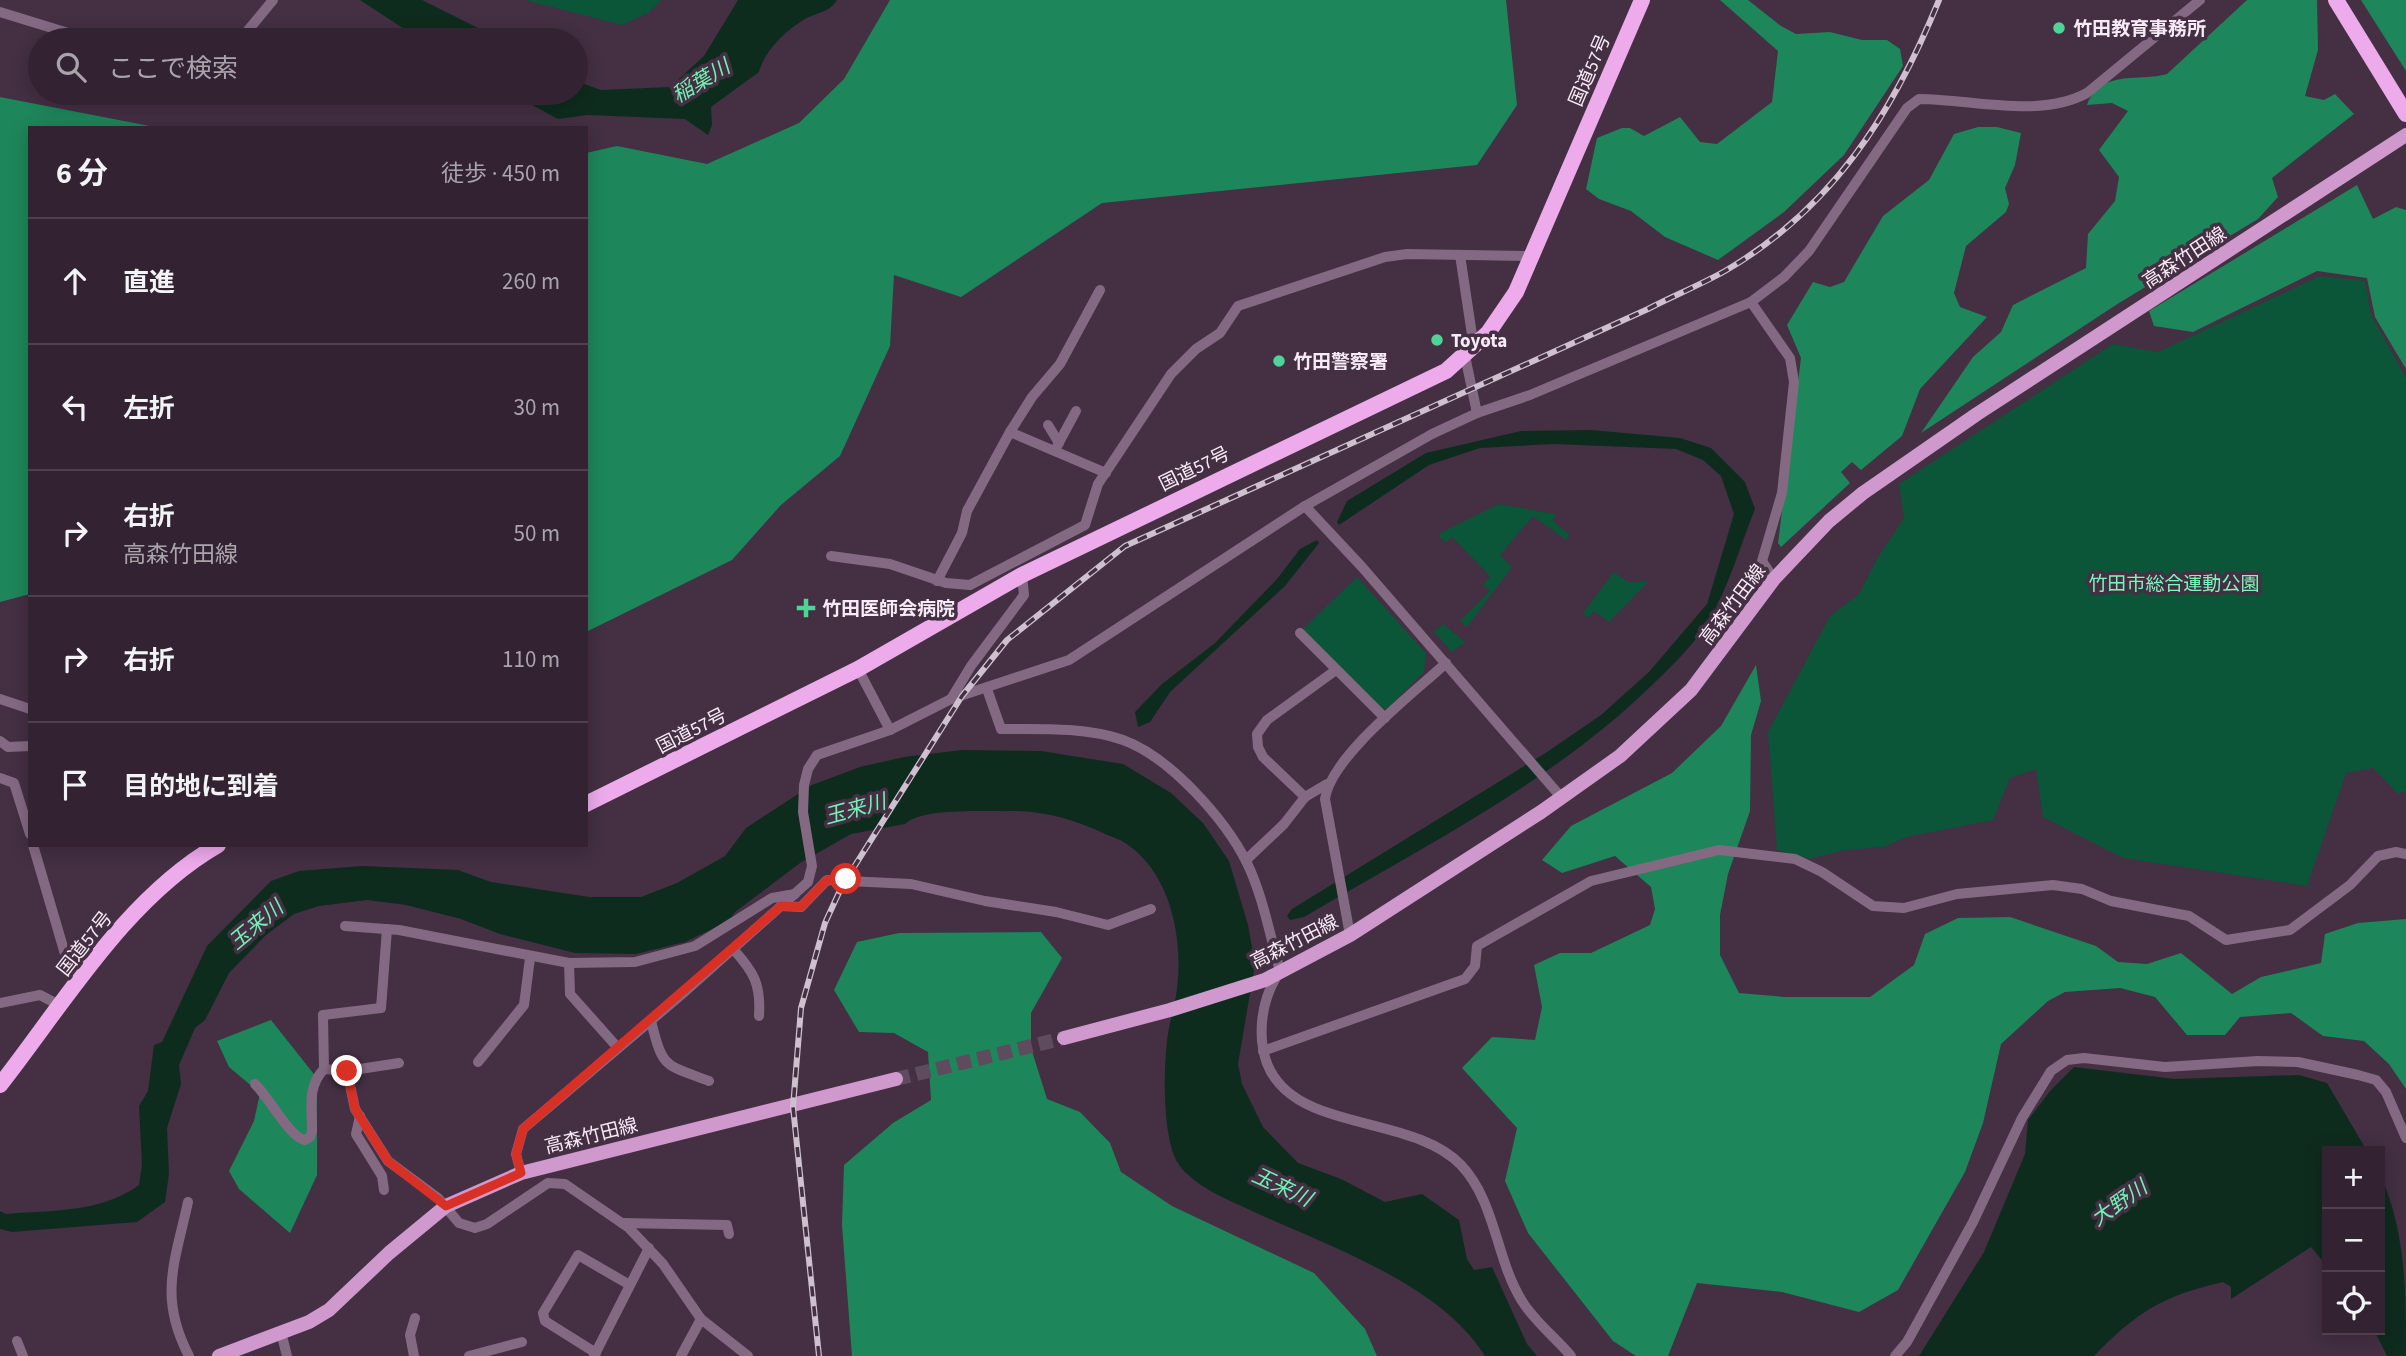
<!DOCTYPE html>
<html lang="ja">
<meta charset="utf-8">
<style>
body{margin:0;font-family:"Source Sans 3","Noto Sans JP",sans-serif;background:#3e2f3e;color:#f1f3f6}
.controls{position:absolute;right:21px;bottom:21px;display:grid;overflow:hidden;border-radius:0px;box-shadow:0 4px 18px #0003}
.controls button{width:63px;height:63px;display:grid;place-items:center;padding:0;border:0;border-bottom:2px solid #4e404d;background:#332332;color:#f1f3f6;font:35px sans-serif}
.stop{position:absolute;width:21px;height:21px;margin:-16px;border:5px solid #d93025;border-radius:50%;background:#fff}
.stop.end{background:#d93025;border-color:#fff;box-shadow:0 2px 7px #0008}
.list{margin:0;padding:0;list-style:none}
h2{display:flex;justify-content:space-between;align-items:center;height:91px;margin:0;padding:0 28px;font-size:30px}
h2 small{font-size:23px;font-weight:400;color:#a9a4ac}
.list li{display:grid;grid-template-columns:46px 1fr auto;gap:21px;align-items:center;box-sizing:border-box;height:126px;padding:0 28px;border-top:2px solid #4e404d}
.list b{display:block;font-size:26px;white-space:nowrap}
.list p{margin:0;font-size:23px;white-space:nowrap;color:#a9a4ac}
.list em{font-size:23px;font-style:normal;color:#a9a4ac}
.icon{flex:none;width:38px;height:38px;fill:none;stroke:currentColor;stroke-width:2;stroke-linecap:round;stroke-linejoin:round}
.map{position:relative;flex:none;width:2406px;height:1356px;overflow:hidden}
.search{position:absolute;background:#332332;box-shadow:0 4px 18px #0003;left:28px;top:28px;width:560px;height:77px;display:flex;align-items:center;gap:18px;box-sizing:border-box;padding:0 24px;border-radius:38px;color:#a9a4ac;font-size:26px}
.panel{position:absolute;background:#332332;box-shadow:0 4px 18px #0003;left:28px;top:126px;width:560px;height:721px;border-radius:0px}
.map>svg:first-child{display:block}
</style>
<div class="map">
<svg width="2406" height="1356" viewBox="0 0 2406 1356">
<rect width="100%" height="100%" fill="#442f43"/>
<g fill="#0b5538">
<polygon points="525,0 662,0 648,13 622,25"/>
<polygon points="2320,276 2365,281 2371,315 2406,378 2406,790 2398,794 2373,768 2346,773 2307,886 2123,858 2043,817 2036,769 2010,778 1993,820 1907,837 1884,847 1845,850 1809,859 1777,850 1768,732 1830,616 1859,594 1877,559 1904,518 1899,484 2113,344 2158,352"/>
<polygon points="1499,504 1556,514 1553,521 1570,535 1566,540 1533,516 1500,555 1512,567 1467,627 1460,621 1490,591 1483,585 1490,576 1452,537 1446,542 1440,538 1440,533"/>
<polygon points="1614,572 1628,582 1649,581 1609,622 1594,611 1588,618 1583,613"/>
<polygon points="1357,577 1426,653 1424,672 1387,709 1382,708 1303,629"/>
<polygon points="1443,624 1465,642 1452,652 1434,632"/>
</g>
<g fill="#1e865b">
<polygon points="890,0 1506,0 1517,105 1477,165 1102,203 961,297 894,275 890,346 840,456 781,505 732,560 586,632 586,153 617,146 707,164 799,123 844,79"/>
<polygon points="1720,0 1748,0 1781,26 1796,34 1830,32 1862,40 1887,40 1900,49 1903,66 1844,155 1784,212 1718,260 1665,237 1631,211 1599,199 1586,189 1597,138 1622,128 1630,128 1644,136 1680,117 1700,142 1717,144 1772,102 1778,51"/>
<path d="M2247,0H2317L2318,50L2305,96L2324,100L2335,94L2354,114L2272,178L2278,197L2258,219L2119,303L1921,433L1973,357L2001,332L2013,305L2086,268L2088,234L2115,201L2119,177L2099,150L2128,111L2112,103L2087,105C2101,69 2138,82 2167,74Z"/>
<polygon points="2361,0 2406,0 2406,71"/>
<polygon points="0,97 160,128 30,128 30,594 0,602"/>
<polygon points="1978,127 1997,127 2021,133 2015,165 2005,188 2009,204 2006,212 1966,246 1954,293 1960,307 1987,317 1920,389 1902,436 1861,470 1852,462 1841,472 1850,483 1781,547 1778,543 1801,358 1787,325 1813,282 1830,287 1844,282 1883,216 1929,180 1954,134"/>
<polygon points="2357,185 2373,219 2396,207 2406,210 2406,369 2375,317 2367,278 2317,271 2193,332 2154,326 2149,311"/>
<polygon points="1756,665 1761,701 1751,735 1750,811 1728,874 1720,915 1720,955 1739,993 1785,997 1870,997 1914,965 1925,934 1958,918 2010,917 2096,946 2118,962 2147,964 2181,953 2232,994 2261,977 2321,963 2325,934 2358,923 2406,919 2406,1089 2389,1064 2364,1041 2323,1036 2291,1013 2240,1017 2225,1035 2187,1035 2155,997 2120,988 2065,992 2048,1001 2001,1044 1983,1123 1965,1172 1898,1290 1859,1312 1782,1292 1697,1283 1668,1356 1636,1356 1613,1341 1528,1233 1505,1181 1517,1128 1462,1068 1492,1037 1535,1040 1542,1007 1534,965 1560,953 1591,953 1650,925 1655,909 1651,887 1615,856 1562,873 1542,860 1571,826 1672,773 1721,726"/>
<polygon points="1041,932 1062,958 1031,1013 1031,1048 1047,1099 1080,1112 1110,1143 1121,1172 1172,1206 1314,1273 1365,1329 1377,1356 852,1356 842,1225 844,1165 893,1123 931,1100 928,1052 894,1033 859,1032 834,990 857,942 899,933"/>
<polygon points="271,1020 317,1078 317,1175 290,1233 239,1189 229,1171 254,1121 260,1093 229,1067 217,1041"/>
</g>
<g fill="#0e2c1e">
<polygon points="360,0 422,0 502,40 421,40"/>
<path d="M738,0H837C829,13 818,12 805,19C785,31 765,50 759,72L711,107L712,125L708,135L685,119L587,115L558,119L510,93H576V81L601,90L670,87L704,56Z"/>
<path d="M1591,430L1680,438L1711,448L1745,482L1755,509C1740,546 1729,587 1708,622C1693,646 1669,669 1648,689C1549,784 1421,848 1304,917L1290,920L1287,916L1292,909L1547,752L1601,715L1649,672L1707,604L1734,514L1721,476L1703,460L1676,449L1554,444L1480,448L1429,465L1339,525L1337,522L1347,501L1426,453L1521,431Z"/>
<polygon points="1317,540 1319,543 1285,586 1170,692 1150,722 1138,727 1135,712 1162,684 1215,643 1277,579 1300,549"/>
<path d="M962,750L1041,751L1123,764L1171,793L1203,823L1229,861L1248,925L1255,964L1238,1064L1242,1084L1263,1127L1298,1163L1341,1179L1385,1202L1422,1194L1459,1220L1467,1259L1474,1270L1492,1267L1527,1344L1537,1356H1485C1440,1283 1325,1245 1250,1210C1229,1200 1203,1190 1186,1173C1172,1160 1170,1143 1167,1125C1164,1097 1164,1069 1167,1041C1169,1023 1175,1006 1177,989C1183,940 1172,876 1128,845C1122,840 1112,837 1105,834C1076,820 1045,811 1013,811C988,812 923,807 905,824L851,834L800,863L735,912L729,921L685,942L636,954L575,953L500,934L461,919L406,905L367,900L319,906L294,914L266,935L229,973L205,1020L195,1028L179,1065L181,1084L167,1128L169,1174L165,1202L137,1222L12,1232L0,1229V1211L6,1214C51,1210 101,1213 139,1185L142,1164L139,1106L148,1091L154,1045L162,1042L207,946L271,881L299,871L362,866L458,870L491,882L589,897H641L677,883L725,856L746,828L812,785L860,767L904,757Z"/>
<path d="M2074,1067L2175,1079L2299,1075L2327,1083L2367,1151H2327V1266L2311,1247L2231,1299V1287L2223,1282C2162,1296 2137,1312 2094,1356H1919L1984,1252L2025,1154L2028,1120L2051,1090Z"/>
<path d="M2380,1174C2406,1232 2406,1291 2406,1356H2387L2374,1330H2380Z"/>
</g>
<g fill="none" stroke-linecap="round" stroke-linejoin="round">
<polyline stroke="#5f4b5e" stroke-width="14" stroke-dasharray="14 7" stroke-linecap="butt" points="896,1079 1064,1038"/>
<g stroke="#846983" stroke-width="10">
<polyline points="0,12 91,40"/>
<polyline points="240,40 273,0"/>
<polyline points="1460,255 1474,348"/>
<polyline points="1751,302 1790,358 1794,382 1782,493 1762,561 1774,579"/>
<polyline points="1465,356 1477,413"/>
<polyline points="1048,425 1059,443"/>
<polyline points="1010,432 1106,473"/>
<polyline points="1055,450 1076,411"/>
<polyline points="1305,506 1362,567 1561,797"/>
<polyline points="831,556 890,564 946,583 970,585 1085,525 1098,484 1171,374 1196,349 1220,333 1238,306 1385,257 1407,254 1533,256"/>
<polyline points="937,581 962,533 967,511 1010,432 1032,397 1060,364 1100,290"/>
<polyline points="1300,633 1385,718"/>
<polyline points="858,669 890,730"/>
<path d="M987,689L1001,729C1040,729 1085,727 1123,740C1170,757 1225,819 1247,863C1263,896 1270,936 1280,971C1266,992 1260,1016 1262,1041C1270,1137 1408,1109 1461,1165C1496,1202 1496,1260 1522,1301C1534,1321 1556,1338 1571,1356"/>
<polyline points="0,699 30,709"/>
<polyline points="951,699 971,666 1024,595 1022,575"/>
<polyline points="0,741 8,747 30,746"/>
<polyline points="0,778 14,783 30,834"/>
<polyline points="1305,797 1263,757 1258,747 1257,734 1267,720 1336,670"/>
<polyline points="33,845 75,988"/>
<polyline points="1246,860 1284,824 1305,797 1327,784"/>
<polyline points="781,906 801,907 827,880 911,884 985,901 1056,912 1108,925 1151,909"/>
<polyline points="345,926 399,930 569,963 635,962 695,946 772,898 795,894"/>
<path d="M1350,935L1325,799C1331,756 1414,693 1446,663"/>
<path d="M733,949C754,972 761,984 759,1016"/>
<polyline points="569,963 570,994 618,1048"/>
<polyline points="0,1003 40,995 61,1006"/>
<path d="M651,1021C663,1069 664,1064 709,1081"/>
<polyline points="1263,1051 1465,979 1475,966 1477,946 1591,881 1719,850 1795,859 1822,872 1873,906 1904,908 1957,894 2053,885 2082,889 2111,901 2189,916 2226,940 2290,930 2350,885 2378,856 2396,852 2406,854"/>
<polyline points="478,1062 524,1005 530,958"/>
<polyline points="399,1063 347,1071 355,1109 388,1161 438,1198 459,1223 475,1228 487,1224 548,1183 565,1184 629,1228 663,1264 701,1319 748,1356"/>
<polyline points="347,1071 324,1069 323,1015 381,1008 387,929"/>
<path d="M255,1084C268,1096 290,1138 305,1140L310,1137L312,1131C312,1107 307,1087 324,1069"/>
<polyline points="360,1116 356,1134 382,1176 384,1190"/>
<path d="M521,1173L516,1154L523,1129L681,995L808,882L812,866L803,812L804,785L808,769L817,755L890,730L951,699L1069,660L1305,506L1432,434L1477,413L1530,395L1751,302L1784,277L1809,251L1907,108L1919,99C1972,99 2039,119 2087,93L2200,0"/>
<path d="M188,1202C175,1262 158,1297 189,1356"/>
<polyline points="622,1223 727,1225 729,1234"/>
<polyline points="281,1332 287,1356"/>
<polyline points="17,1341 23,1356"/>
<polyline points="596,1353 545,1321 543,1313 578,1255 628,1284"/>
<polyline points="414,1356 410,1335 415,1318"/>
<polyline points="469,1356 522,1342"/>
<polyline points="594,1356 649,1248"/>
<polyline points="681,1356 701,1319"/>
<polyline points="1895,1356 1907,1342 1973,1222 2022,1118 2051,1071 2067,1060 2084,1058 2165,1067 2258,1061 2298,1062 2358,1075 2376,1080 2386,1092 2406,1138"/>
</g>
<g stroke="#cf99ce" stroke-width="14">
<polyline points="1064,1038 1170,1010 1265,980 1350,935 1541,812 1620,756 1691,690 1774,579 1829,521 1863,493 1977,414 2406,135"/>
<polyline points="219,1356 309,1322 329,1310 389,1253 446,1206 521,1173 896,1079"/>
</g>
<g stroke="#edabec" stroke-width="16">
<polyline points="2336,0 2406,114"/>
<polyline points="586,804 858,669 1022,575 1446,371 1488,333 1516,292 1642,0"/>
<path d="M0,1085C65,1002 126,898 218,845"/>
</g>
<g stroke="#cfc0cf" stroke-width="6">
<path id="rail" d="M819,1356L793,1107L801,1008L825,923L842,886L962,696L1007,640L1125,546L1648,309C1673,296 1700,285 1725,271C1833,208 1893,113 1939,0"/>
</g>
<use href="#rail" stroke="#442f43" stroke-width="3.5" stroke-dasharray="10" stroke-linecap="butt"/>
</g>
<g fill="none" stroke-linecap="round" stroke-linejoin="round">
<polyline stroke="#d93025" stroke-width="9" points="347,1071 355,1109 388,1161 446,1206 521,1173 516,1154 523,1129 781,906 801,907 827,880 846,879"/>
</g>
<g fill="#4fd399" stroke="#442f43" stroke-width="2.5">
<circle cx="2059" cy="28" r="7"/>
<circle cx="1437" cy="340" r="7"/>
<circle cx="1279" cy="361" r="7"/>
<path d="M802.5 597.5h7v7h7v7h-7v7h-7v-7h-7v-7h7z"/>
</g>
<g text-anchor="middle" stroke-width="7" stroke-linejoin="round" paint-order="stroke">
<g font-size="19" font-weight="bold" fill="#f8ebf8" stroke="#442f43" text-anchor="start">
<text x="2073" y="35">竹田教育事務所</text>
<text x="1451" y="347">Toyota</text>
<text x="1293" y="368">竹田警察署</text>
<text x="822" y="615">竹田医師会病院</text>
</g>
<g font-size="19" fill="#f8ebf8" stroke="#442f43">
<text transform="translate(1589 70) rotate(-67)" y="7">国道57号</text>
<text transform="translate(2184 257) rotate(-33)" y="7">高森竹田線</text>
<text transform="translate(1194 468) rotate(-26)" y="7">国道57号</text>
<text transform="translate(1732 604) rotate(-53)" y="7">高森竹田線</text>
<text transform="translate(691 730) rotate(-27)" y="7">国道57号</text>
<text transform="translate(1294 941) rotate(-27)" y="7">高森竹田線</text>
<text transform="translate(84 943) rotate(-52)" y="7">国道57号</text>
<text transform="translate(591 1135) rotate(-14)" y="7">高森竹田線</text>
</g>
<g font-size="19" fill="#7af9bd" stroke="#442f43">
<text x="2174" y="590">竹田市総合運動公園</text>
</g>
<g font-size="21" font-style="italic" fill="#71f1b4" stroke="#442f43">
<text transform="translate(701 81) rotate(-31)" y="7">稲葉川</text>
<text transform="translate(855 809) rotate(-15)" y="7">玉来川</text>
<text transform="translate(256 925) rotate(-40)" y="7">玉来川</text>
<text transform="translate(1282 1187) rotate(25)" y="7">玉来川</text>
<text transform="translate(2119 1203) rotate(-35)" y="7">大野川</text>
</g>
</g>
</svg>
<div class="controls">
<button>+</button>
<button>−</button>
<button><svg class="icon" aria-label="locate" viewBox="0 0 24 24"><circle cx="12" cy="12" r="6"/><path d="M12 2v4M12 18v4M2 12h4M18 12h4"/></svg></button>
</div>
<div class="stop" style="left:846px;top:879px"></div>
<div class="stop end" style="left:347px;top:1071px"></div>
<div class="search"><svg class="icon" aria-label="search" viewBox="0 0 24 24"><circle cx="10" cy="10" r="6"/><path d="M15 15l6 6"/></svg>ここで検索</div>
<section class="panel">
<h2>6 分<small>徒歩 · 450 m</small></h2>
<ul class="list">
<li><svg class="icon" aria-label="ahead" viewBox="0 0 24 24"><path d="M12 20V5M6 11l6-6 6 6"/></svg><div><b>直進</b></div><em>260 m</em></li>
<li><svg class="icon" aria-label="left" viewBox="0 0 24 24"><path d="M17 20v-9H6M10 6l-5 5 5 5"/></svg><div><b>左折</b></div><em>30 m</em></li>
<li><svg class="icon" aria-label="right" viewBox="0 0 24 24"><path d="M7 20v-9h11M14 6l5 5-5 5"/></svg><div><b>右折</b><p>高森竹田線</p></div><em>50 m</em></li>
<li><svg class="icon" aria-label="right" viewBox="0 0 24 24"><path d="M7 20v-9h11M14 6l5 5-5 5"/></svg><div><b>右折</b></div><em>110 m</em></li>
<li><svg class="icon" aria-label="arrive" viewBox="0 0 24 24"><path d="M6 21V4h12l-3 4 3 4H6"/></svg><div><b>目的地に到着</b></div></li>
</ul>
</section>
</div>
